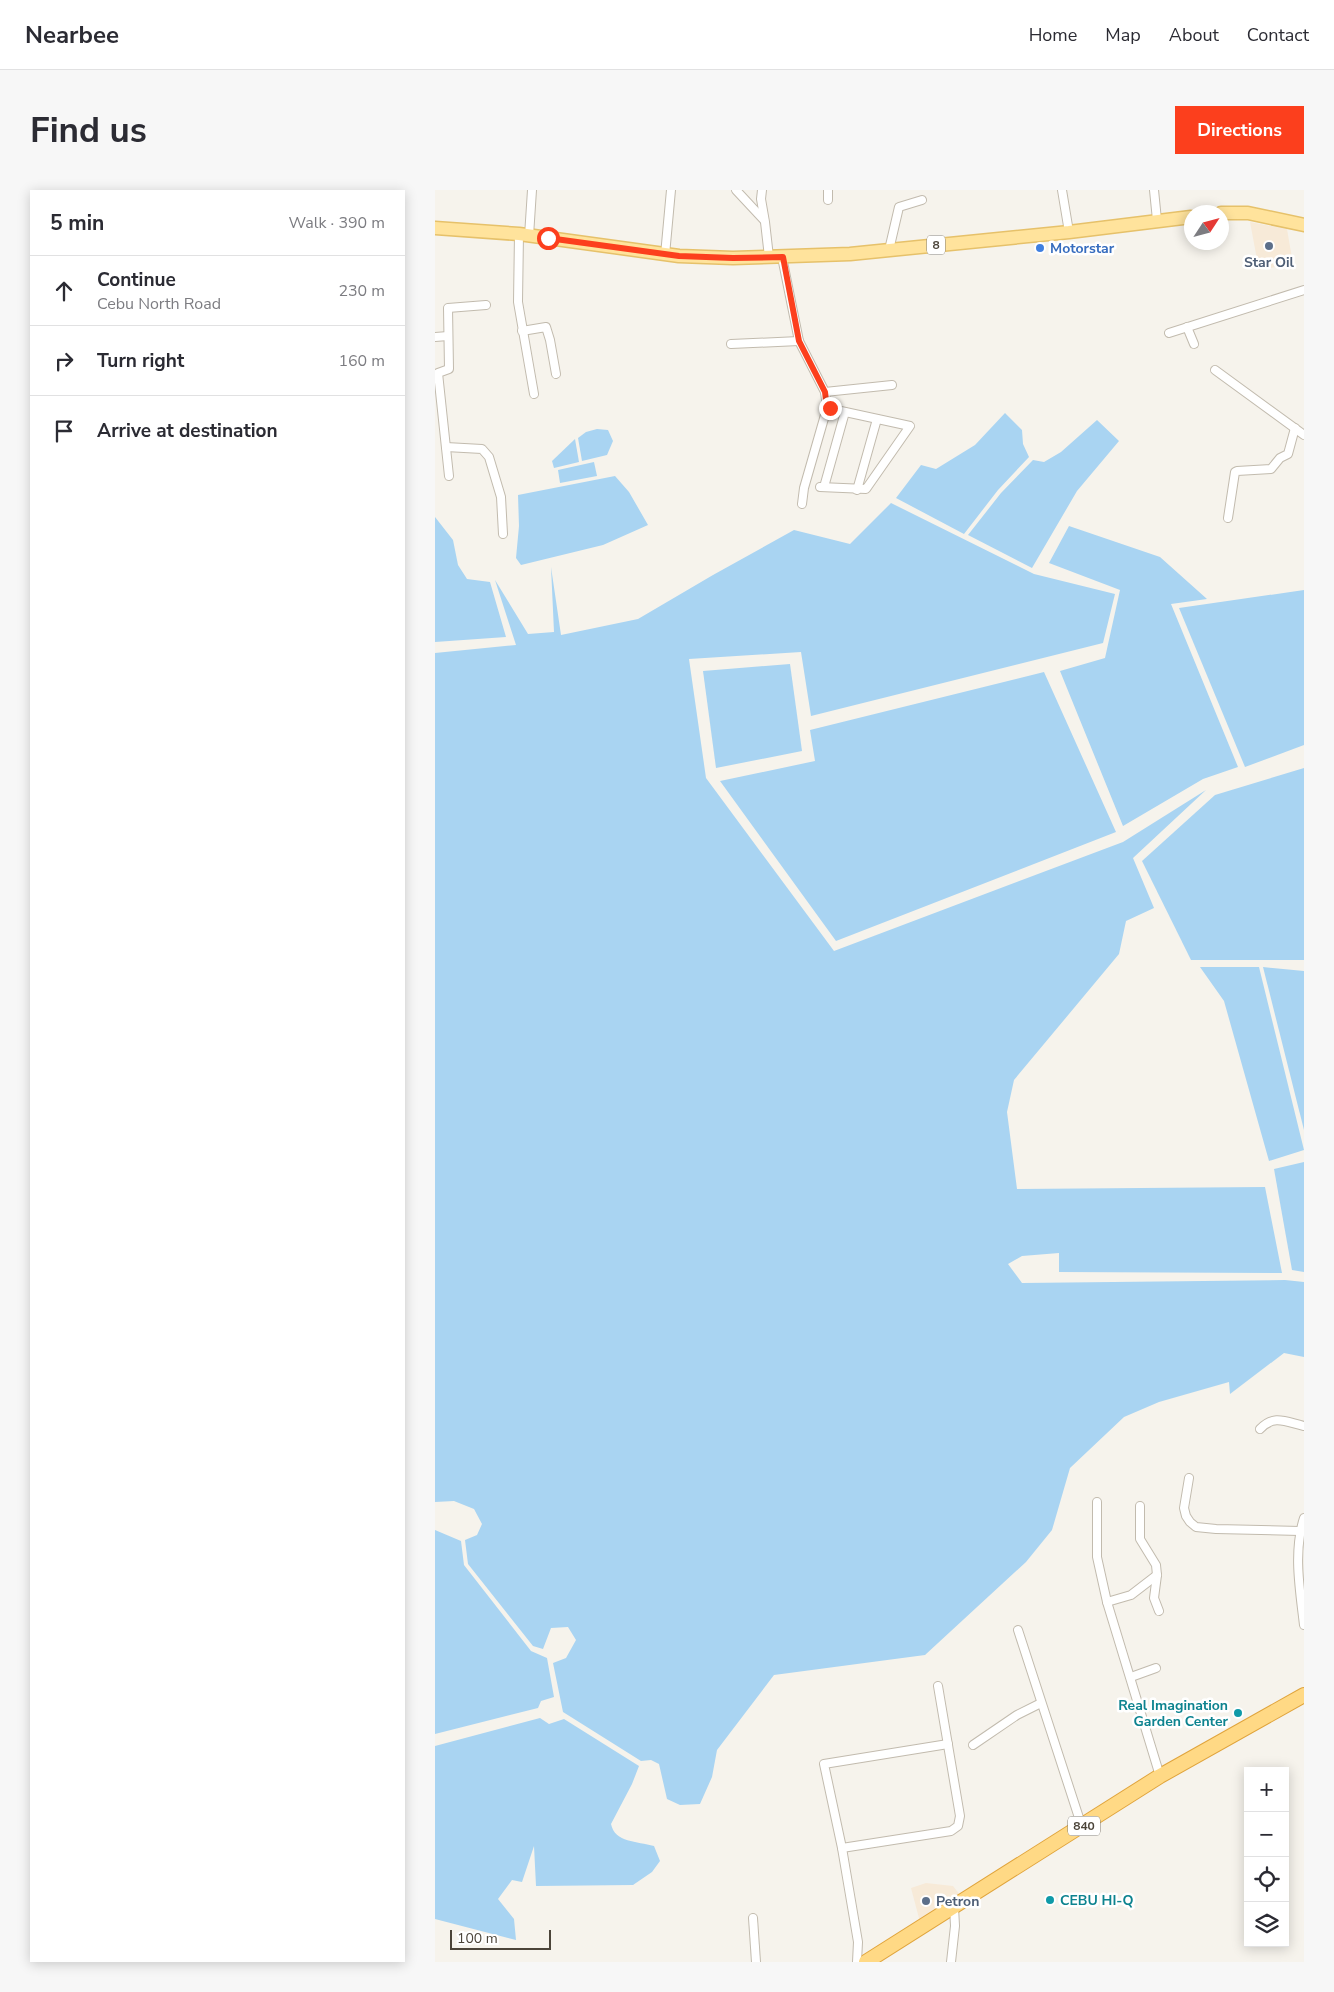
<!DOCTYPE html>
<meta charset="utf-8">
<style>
body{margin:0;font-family:"Nunito Sans",sans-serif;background:#f7f7f7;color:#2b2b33}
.controls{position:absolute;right:15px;bottom:15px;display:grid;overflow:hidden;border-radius:0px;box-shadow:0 2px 12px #0003}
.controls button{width:45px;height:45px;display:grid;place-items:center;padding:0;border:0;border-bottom:1px solid #e1e1e2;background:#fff;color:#2b2b33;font:25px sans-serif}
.compass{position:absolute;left:749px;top:15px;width:45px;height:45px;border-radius:50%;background:#fff;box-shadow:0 2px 12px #0003;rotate:54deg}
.scale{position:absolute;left:15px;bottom:12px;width:101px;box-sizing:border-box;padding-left:5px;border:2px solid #4b4439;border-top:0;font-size:14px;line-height:18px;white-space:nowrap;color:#4b4439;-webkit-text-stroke:4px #fff;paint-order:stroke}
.stop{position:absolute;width:15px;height:15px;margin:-11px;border:4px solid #fc3f1d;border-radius:50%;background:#fff}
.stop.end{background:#fc3f1d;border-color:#fff;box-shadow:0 1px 5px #0008}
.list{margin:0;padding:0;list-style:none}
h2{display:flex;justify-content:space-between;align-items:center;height:65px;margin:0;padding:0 20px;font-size:21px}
h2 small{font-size:16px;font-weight:400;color:#7c7c81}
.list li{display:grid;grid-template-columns:32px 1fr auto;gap:15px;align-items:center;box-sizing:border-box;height:70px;padding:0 20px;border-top:1px solid #e1e1e2}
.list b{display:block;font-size:19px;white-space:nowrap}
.list p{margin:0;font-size:16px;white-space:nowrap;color:#7c7c81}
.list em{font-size:16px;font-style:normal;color:#7c7c81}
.icon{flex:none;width:28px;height:28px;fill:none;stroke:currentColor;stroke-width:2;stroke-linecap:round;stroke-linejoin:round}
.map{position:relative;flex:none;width:869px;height:1772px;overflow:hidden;border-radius:0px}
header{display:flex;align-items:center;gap:30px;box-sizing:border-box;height:70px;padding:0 25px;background:#fff;border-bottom:1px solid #e1e1e2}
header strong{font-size:24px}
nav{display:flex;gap:28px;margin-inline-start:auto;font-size:18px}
.intro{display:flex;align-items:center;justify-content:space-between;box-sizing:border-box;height:120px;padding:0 30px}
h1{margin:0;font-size:35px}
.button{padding:12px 22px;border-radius:0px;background:#fc3f1d;color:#fff;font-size:18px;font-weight:700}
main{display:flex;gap:30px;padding:0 30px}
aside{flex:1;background:#fff;border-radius:0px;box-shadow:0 2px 12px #0003}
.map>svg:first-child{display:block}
</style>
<header>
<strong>Nearbee</strong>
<nav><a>Home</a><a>Map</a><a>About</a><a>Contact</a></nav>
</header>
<div class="intro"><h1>Find us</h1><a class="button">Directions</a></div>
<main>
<aside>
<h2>5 min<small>Walk · 390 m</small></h2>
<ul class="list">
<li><svg class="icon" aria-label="ahead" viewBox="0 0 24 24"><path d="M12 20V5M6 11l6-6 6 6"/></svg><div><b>Continue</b><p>Cebu North Road</p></div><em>230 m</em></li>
<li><svg class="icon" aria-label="right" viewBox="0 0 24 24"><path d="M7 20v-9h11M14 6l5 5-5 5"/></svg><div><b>Turn right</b></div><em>160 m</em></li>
<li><svg class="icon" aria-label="arrive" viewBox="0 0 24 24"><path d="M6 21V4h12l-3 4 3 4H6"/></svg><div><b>Arrive at destination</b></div></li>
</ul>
</aside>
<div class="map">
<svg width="869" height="1772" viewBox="0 0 869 1772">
<rect width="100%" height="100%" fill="#f6f3ec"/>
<g fill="#f7ead8">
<polygon points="815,32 852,39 858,74 824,80"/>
<polygon points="491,1693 518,1696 525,1705 485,1732 476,1698"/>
</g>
<g fill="#a9d4f2">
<polygon points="570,223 587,240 588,254 594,267 563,300 529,344 461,308 486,275 501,279 540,255"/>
<polygon points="662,230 684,251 642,301 597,378 533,345 566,303 598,270 609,272 626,262"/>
<polygon points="162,239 173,240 178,251 172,265 147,271 143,248 151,242"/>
<polygon points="140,249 144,272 119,278 117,271"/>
<polygon points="159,272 162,286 125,293 123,280"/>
<polygon points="180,286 194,302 213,335 168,355 86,375 81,368 84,336 83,305"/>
<polygon points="456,313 599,384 680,404 668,453 376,526 366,462 254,469 271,588 399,761 688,652 771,600 698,668 719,718 691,731 684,764 579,890 572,922 582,999 830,997 847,1083 624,1082 624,1063 587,1066 573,1074 587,1093 850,1090 869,1092 869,1167 849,1163 795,1204 794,1192 724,1212 689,1227 635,1278 617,1340 591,1372 490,1465 339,1485 282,1560 277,1587 265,1614 245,1615 232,1609 224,1574 216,1570 206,1571 128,1522 118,1473 131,1468 141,1450 133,1437 116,1438 108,1459 98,1456 33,1374 30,1350 42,1345 47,1334 39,1319 19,1311 0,1312 0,463 81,455 60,390 93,444 119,442 116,377 126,445 203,429 278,385 359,340 415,354"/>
<polygon points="0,327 18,350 23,375 32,389 55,392 71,447 0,452"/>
<polygon points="634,336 725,367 772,409 736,414 803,577 768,589 688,636 625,481 670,468 685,400 614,373"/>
<polygon points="869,400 869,555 810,577 744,418"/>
<polygon points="355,474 367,561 281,578 268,481"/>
<polygon points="609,482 681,642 401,751 285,591 380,571 375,540"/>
<polygon points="869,578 869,770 756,770 707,671 780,605"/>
<polygon points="765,777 824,777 869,960 834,971 789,811"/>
<polygon points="828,777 869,781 869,940"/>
<polygon points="869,972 869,1082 857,1080 839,979"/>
<polygon points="0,1340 26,1351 29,1375 96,1461 112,1468 119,1507 106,1511 103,1518 0,1544"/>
<path d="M105,1528L114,1534L129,1529L204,1576L197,1594L176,1634C180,1653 202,1651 219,1656L225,1671L217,1682L198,1695L101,1696L99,1656L87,1692L77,1690L63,1709L79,1729L81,1750L0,1729V1556Z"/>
</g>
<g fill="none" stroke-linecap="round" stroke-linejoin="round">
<g stroke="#c2bbae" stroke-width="10">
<g id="minor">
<polyline points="301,0 329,30"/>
<polyline points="327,0 326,9 330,32 334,67"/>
<polyline points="627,0 634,42"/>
<polyline points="719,0 722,30"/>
<polyline points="393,10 393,0"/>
<polyline points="84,44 83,112 99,204"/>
<polyline points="94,46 97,0"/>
<polyline points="454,60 464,17 487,10"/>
<polyline points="230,65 236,0"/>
<polyline points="347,67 364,151 390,202 392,218 369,298 367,314"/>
<polyline points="752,137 759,154"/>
<polyline points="87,141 111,137 115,150 121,184"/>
<polyline points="734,143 869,100"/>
<polyline points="0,147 13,146"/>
<polyline points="296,154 364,151"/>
<polyline points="780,180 869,245"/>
<polyline points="390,202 457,195"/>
<polyline points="11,257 47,259 54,267 66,307 68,344"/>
<polyline points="14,286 3,183 14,179 13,118 51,115"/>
<polyline points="385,297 431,299 475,236 392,218"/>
<polyline points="389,297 410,222"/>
<polyline points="422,300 442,229"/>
<polyline points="793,328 800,282 802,281 836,279 845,268 853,264 860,238"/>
<path d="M825,1239C839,1224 851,1232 869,1236"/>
<polyline points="754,1288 749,1318 751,1326 755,1332 761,1337 781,1339 865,1341"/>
<polyline points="662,1312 662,1367 672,1412 725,1586"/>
<polyline points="705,1316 705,1349 721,1375 722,1385 719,1408 724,1421"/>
<path d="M869,1328C858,1362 865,1400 869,1435"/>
<polyline points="672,1412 696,1405 722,1385"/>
<polyline points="583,1440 647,1637"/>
<polyline points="696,1487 721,1478"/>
<polyline points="538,1555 582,1525 606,1513"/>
<polyline points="407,1658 516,1641 523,1636 525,1626 503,1496"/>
<polyline points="318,1728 321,1772"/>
<polyline points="422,1772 423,1752 407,1658 389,1574 513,1554"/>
<polyline points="516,1772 520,1736 519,1717"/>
</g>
</g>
<g stroke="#e6c16a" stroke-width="15">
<g id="primary">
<polyline points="786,23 813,23 869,35"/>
<polyline points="0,38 84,44 244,66 298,68 415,64 634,42 756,27"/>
</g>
</g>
<g stroke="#e0a43c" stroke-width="16">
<polyline id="trunk" points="431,1772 725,1586 869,1505"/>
</g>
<use href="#minor" stroke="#fff" stroke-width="8"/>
<use href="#primary" stroke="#ffe39c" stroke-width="12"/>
<use href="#trunk" stroke="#ffd985" stroke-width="14"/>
</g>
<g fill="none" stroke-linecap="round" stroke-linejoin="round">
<polyline stroke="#fc3f1d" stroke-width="6" points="113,48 244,66 298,68 348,67 364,151 390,202 392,218 395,218"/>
</g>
<g fill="#5c6f8a" stroke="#fff" stroke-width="2">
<circle cx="834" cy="56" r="5"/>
<circle cx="491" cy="1711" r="5"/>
</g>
<circle fill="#3f7fe0" stroke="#fff" stroke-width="2" cx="605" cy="58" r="5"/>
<g fill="#0f9aa8" stroke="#fff" stroke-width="2">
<circle cx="803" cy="1523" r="5"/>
<circle cx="615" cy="1710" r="5"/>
</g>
<g text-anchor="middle" stroke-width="5" stroke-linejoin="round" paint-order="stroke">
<g fill="#fff" stroke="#817c74" stroke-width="1">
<rect x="492" y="45.5" width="18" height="19" rx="4"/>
<rect x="633" y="1626.5" width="32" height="19" rx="4"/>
</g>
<g font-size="12" font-weight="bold" fill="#4b4439">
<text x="501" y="59">8</text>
<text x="649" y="1640">840</text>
</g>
<g font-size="14" font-weight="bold" fill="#366cbe" stroke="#fff" text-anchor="start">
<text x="615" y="63">Motorstar</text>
</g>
<g font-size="14" font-weight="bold" fill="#4e5e75" stroke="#fff">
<text x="834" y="77">Star Oil</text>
<text x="501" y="1716" text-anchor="start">Petron</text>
</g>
<g font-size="14" font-weight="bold" fill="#0d838f" stroke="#fff" text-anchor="end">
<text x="793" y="1520">Real Imagination<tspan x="793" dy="16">Garden Center</tspan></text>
<text x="625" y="1715" text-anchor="start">CEBU HI-Q</text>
</g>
</g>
</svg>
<div class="controls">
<button>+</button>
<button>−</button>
<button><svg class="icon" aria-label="locate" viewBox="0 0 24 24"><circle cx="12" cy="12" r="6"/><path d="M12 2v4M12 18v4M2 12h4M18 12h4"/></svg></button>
<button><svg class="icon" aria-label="layers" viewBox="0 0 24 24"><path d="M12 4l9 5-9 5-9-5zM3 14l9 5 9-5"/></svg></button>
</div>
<svg class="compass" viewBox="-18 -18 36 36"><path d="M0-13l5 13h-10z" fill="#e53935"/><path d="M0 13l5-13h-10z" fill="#7c7c81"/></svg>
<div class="scale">100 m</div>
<div class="stop" style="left:113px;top:48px"></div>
<div class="stop end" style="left:395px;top:218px"></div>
</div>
</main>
